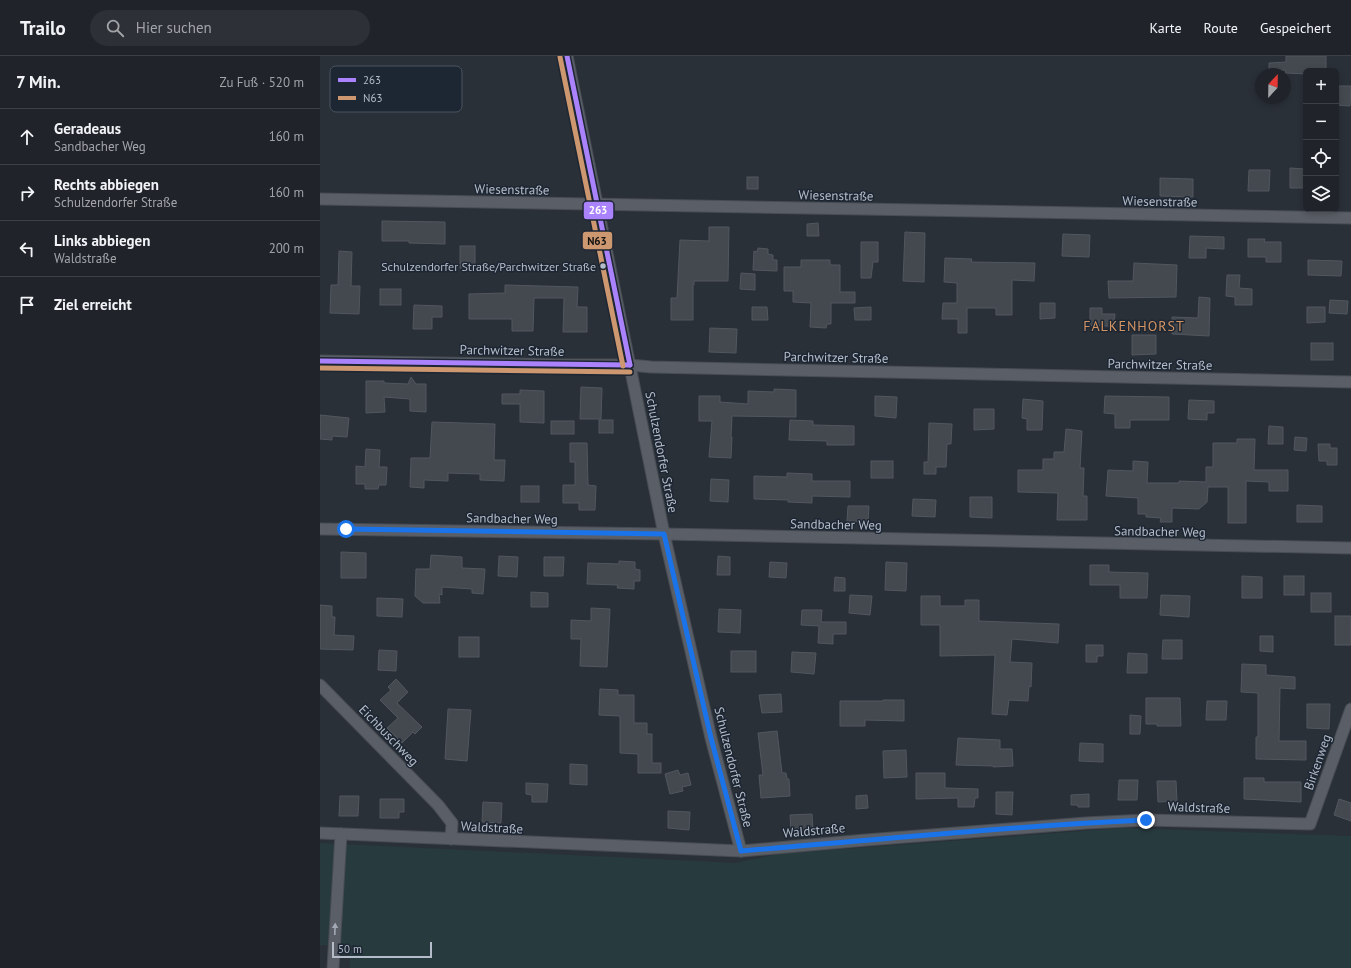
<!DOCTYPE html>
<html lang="de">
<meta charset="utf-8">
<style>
body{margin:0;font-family:"PT Sans",sans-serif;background:#2d3036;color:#f1f3f6}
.controls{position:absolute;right:12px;top:12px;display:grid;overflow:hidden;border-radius:6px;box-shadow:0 2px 6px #0003}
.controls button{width:36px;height:36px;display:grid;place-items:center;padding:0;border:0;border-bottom:1px solid #3d4147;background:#20242a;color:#f1f3f6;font:20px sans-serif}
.compass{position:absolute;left:935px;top:12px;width:36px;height:36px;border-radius:50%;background:#20242a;box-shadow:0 2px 6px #0003;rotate:22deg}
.scale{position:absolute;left:12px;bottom:10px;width:100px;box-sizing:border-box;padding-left:4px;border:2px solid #b4bcc9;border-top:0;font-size:11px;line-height:14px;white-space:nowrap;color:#b4bcc9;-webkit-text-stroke:3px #1d2633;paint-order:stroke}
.stop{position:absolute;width:12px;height:12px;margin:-9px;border:3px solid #1a73e8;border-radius:50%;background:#fff}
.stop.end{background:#1a73e8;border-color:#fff;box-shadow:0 1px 4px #0008}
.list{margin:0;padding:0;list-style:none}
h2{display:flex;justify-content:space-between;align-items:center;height:52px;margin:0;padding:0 16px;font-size:17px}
h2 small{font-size:13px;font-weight:400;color:#a2a4a8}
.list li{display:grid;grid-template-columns:26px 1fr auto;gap:12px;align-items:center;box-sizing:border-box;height:56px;padding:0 16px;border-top:1px solid #3d4147}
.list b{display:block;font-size:15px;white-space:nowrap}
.list p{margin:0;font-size:13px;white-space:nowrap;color:#a2a4a8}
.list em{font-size:13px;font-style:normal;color:#a2a4a8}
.icon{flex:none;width:22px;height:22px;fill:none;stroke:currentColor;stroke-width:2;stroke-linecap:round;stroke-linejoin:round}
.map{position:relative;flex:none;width:1031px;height:912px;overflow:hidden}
header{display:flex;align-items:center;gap:24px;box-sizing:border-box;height:56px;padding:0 20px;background:#20242a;border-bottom:1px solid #3d4147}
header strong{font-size:19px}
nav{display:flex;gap:22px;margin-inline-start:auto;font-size:14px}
.search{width:280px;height:36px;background:#2d3036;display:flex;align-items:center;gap:10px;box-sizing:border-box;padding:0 14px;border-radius:22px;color:#a2a4a8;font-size:15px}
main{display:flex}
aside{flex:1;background:#20242a}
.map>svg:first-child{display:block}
</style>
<header>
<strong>Trailo</strong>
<div class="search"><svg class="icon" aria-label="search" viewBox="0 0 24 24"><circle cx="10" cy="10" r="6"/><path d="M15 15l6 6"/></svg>Hier suchen</div>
<nav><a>Karte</a><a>Route</a><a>Gespeichert</a></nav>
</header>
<main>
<aside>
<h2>7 Min.<small>Zu Fuß · 520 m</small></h2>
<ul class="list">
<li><svg class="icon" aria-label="ahead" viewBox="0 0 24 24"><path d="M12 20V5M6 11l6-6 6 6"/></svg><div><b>Geradeaus</b><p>Sandbacher Weg</p></div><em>160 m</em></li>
<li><svg class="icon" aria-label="right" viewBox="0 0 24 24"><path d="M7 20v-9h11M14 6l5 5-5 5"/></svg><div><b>Rechts abbiegen</b><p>Schulzendorfer Straße</p></div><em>160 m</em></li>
<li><svg class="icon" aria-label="left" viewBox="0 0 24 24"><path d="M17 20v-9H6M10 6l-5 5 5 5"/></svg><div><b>Links abbiegen</b><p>Waldstraße</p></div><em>200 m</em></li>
<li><svg class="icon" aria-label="arrive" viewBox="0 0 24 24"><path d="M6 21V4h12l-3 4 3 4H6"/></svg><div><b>Ziel erreicht</b></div></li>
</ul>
</aside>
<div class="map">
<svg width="1031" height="912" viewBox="0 0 1031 912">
<rect width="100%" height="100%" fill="#2a3038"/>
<polygon fill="#273a3e" points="803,772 1031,780 1031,912 30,912 30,895 36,890 0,889 0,787 415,807 458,798"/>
<g fill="#444950" stroke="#52575f">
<polygon points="966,0 1006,0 1006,15 986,15 986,18 965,17 966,14 949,15 949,7 966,6"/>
<polygon points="1016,30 1031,30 1030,50 1016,49"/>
<polygon points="970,112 986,113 986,132 970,132"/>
<polygon points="929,114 950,114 949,135 928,135"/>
<rect x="427" y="121" width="11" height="12"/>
<polygon points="840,122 873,123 873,141 840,140"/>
<polygon points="62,165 125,166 125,188 89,187 89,185 62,185"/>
<polygon points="498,167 499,180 487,180 487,168"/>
<polygon points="389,171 409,171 408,225 374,225 374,229 373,229 373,264 351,264 351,242 357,242 360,184 389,185"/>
<polygon points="585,176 605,177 604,226 583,225"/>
<polygon points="743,178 770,179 769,201 742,200"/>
<polygon points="870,180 904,181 904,193 886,192 886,202 869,202"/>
<polygon points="928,183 945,183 944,186 961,186 961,206 946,206 946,201 928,201"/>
<polygon points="541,186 558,186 558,206 553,206 551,222 541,222"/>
<rect x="140" y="190" width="15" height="22"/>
<polygon points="438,192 448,193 448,198 453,199 453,204 457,204 457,215 433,214 434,195 437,196"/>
<polygon points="19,195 32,196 31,230 40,230 39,258 10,257 11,229 18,229"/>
<polygon points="625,202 652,203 651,206 715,207 714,225 692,224 692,259 676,259 676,252 647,252 647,277 638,277 638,263 622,263 623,247 637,247 637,227 624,226"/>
<polygon points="481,204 510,204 510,209 520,209 520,236 535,236 535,247 511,247 511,268 507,268 506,272 490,271 491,247 473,246 473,235 464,235 464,211 481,211"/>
<polygon points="988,204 1022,205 1021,220 988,219"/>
<polygon points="814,207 857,209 856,241 789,242 788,225 813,225"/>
<polygon points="421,217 435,218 435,234 420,233"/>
<polygon points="907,219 920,219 919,232 932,233 932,249 915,249 915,241 906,240"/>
<polygon points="185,229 258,231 257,251 267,251 267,276 243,276 244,242 214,242 213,275 192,275 192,263 149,263 149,238 185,237"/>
<rect x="60" y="233" width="21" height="16"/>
<polygon points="879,241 890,242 889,280 852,278 852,261 878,262"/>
<polygon points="1010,244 1028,245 1027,258 1009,257"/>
<polygon points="720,247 735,247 735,262 720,263"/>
<polygon points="94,249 122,250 122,261 112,261 112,273 93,273"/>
<polygon points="432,251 447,251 448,264 432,264"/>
<polygon points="551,251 551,264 535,264 534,252"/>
<polygon points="987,251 1005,251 1005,266 987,267"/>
<polygon points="770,252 782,252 782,258 795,258 794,270 770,270"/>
<polygon points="390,272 417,273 416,297 389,296"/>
<polygon points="812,279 836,279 836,298 812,299"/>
<rect x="991" y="287" width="22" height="17"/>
<polygon points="91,321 96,328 106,328 106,356 90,355 90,343 64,341 65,356 46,357 46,325 64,325 64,327 88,328"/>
<polygon points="261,331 282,332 281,363 260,363"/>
<polygon points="454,333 476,334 476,361 412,360 411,381 412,381 411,402 389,401 392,365 379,365 379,340 400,340 400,346 428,348 428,335 454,336"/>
<polygon points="200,334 224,335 224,367 200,366 200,348 182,348 182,338 200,338"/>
<polygon points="555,340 577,341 576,362 555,360"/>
<polygon points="785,340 849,341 849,364 810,364 810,372 795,372 795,358 784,357"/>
<polygon points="703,343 723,345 722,374 707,374 707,363 702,362"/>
<polygon points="869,344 894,345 894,357 887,357 887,364 868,363"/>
<polygon points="654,353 674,353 674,373 654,374"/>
<polygon points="0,359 29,362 27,381 12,380 12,384 0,383"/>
<rect x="279" y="364" width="14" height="13"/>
<polygon points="470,364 493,365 493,369 534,370 534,389 507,389 507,385 469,384"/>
<rect x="231" y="365" width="23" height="13"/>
<polygon points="112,366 175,368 174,404 185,404 184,425 160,424 160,418 128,417 128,425 104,424 104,432 90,431 91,402 110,402"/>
<polygon points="609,367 632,368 631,388 627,388 626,411 616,411 616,418 604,418 604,406 608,406"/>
<polygon points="949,370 963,371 963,388 948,388"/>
<polygon points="746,373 762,375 760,412 764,412 763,440 767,440 767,464 737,464 738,437 698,436 698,414 723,414 723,403 734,403 734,396 744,396"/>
<polygon points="975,381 987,382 986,395 974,394"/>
<polygon points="917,383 935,383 934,414 968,414 968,435 949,435 949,426 926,425 926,467 908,467 908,431 888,431 887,446 879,453 852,452 852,466 840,466 841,462 826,461 826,458 818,458 818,442 786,440 788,414 813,415 813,405 828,406 827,427 859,427 859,425 886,426 886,411 893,411 893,387 917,387"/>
<polygon points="250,387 267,387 268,429 276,430 275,454 259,454 259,447 243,447 243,429 255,429 255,406 250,406"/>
<polygon points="998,388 1010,388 1010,392 1017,392 1017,409 1007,409 1007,405 999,405"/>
<polygon points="46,393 60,394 59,411 67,411 66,429 59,429 58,433 45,433 45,428 36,428 36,410 45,411"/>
<rect x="551" y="405" width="22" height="17"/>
<polygon points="467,417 492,418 492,425 530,425 530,441 492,440 492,447 468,446 468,444 434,443 434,420 467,421"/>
<polygon points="391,423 409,424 408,446 390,445"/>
<rect x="201" y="430" width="18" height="16"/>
<polygon points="650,441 672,441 672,462 650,461"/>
<polygon points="593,443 616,444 615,461 592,460"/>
<polygon points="977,449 1002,450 1002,466 977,466"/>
<polygon points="528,450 549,450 548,466 527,465"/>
<polygon points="21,496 46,497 46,522 21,522"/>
<polygon points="111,499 142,501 142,512 165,513 163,538 152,537 152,533 122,531 122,539 119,538 120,547 103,547 95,540 96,513 110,513"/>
<polygon points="179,500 198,501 197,521 178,520"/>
<polygon points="398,500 410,501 410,519 397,519"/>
<polygon points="224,501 244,501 243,520 224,520"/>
<polygon points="299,505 315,506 315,513 320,514 320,525 314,525 314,533 297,532 298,529 267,528 268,507 299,508"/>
<polygon points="450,506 467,507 466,522 449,521"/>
<polygon points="566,506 587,507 586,535 565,534"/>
<polygon points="770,509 789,509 789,516 828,517 827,542 800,542 800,529 770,529"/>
<polygon points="922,520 942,521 942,542 922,542"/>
<rect x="964" y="520" width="20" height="19"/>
<polygon points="515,521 525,522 525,535 514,535"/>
<polygon points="211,536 228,537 228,551 211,551"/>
<rect x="991" y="537" width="20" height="19"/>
<polygon points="530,539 552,540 550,559 529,557"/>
<polygon points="841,539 870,540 869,561 840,559"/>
<polygon points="601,540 620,540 620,550 645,550 645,544 659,544 659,565 739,568 738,587 692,583 690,606 712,607 711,631 709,630 708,645 689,644 687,659 672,658 675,599 620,600 620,569 601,569"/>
<polygon points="57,542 83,543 82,561 57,560"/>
<polygon points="0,549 12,550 12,561 15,561 14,579 34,580 33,594 0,593"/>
<polygon points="271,552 290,553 287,611 260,610 261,583 251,583 251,564 271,565"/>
<polygon points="399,553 421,554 420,577 398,576"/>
<polygon points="482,554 502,554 501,566 526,566 526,578 513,578 513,588 498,587 499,570 481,569"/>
<rect x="1015" y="560" width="16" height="29"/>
<polygon points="940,580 953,580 953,596 940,595"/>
<rect x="139" y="581" width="20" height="20"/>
<polygon points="843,584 862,584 862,603 842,603"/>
<polygon points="766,589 783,589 783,600 777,600 777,606 766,606"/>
<polygon points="59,594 77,595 76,615 58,614"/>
<rect x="411" y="595" width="25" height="21"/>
<polygon points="472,596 496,597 494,618 471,616"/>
<polygon points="808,597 827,598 827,617 807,617"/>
<polygon points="922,608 946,609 946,619 975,621 975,633 960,632 959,685 986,685 986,704 936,703 936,681 938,681 938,637 921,636"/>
<polygon points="76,623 88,636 77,647 102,671 95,678 93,676 82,687 67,672 78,662 60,644 71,634 68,631"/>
<polygon points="280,633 298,634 298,639 314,639 314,667 327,667 327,678 332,678 332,707 341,707 341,717 318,717 318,698 300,697 300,660 279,659"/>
<polygon points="461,638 462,656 442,657 439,639"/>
<polygon points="826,642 860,642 861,670 837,670 837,668 826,668"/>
<polygon points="563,644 584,644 584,665 545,664 545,670 520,670 520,645 563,645"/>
<polygon points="887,645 907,645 906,664 886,664"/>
<polygon points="987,648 1010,648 1009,673 987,672"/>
<polygon points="128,653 151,654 147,705 125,703"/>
<polygon points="810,659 821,660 820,678 810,678"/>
<polygon points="457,675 462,717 466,717 467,723 469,723 470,740 441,742 439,719 443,719 438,677"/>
<polygon points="638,682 680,684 680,693 692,693 693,710 673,711 673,710 636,709"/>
<polygon points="760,687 783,688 783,706 759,705"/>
<polygon points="586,694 587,721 564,722 563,695"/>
<polygon points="250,708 267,709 267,729 250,728"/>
<polygon points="358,714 360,719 368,717 371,729 362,731 363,735 350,738 345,718"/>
<polygon points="596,717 625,717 625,732 658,733 658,742 655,742 654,751 638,751 638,742 596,743"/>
<polygon points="924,722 944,722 944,726 981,726 981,746 924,743"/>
<polygon points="799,724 818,724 817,744 798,744"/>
<polygon points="837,725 856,725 857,745 838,746"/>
<polygon points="206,727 228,728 227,746 212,746 212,739 206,738"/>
<polygon points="676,736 693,736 692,759 676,758"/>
<polygon points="769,738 769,751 758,751 758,749 751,749 751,739"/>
<polygon points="547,739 548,752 536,753 536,740"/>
<polygon points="20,740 39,740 38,760 19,760"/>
<polygon points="60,743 84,743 84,756 79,756 79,762 60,762"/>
<polygon points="1019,743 1031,747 1031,765 1014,759"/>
<polygon points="163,746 182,747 181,767 162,766"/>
<polygon points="348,755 370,756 369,774 348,772"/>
<polygon points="492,758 493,774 471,775 470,759"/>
</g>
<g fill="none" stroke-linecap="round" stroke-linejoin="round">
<g stroke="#484c53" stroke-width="13">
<g id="street">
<polyline points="247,0 344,478 391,682 421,795"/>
<polyline points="0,143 1031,162"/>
<polyline points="0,305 241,309 310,309 331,311 1031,326"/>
<polyline points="0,473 344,478 1031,492"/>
<polyline points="0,629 118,749 132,767 131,783"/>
<polyline points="0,777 421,795 546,784 766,767 826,764 990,768 1031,653"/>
<polyline points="13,912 21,778"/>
</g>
</g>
<use href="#street" stroke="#5a5e66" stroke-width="11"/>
<g stroke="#1d2633" stroke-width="8">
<g id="bus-1">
<polyline points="247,0 310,309"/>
<polyline points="0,305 310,309"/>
</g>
</g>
<g stroke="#1d2633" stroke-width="8">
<g id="bus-2">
<polyline points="240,1 303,310"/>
<polyline points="0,312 310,316"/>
</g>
</g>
<use href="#bus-1" stroke="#aa82fc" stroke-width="5"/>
<use href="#bus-2" stroke="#cd976f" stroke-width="5"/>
</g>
<defs><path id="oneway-solid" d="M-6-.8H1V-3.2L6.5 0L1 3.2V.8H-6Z"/></defs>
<use fill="#a2a9b5" href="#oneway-solid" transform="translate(15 873) rotate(-88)"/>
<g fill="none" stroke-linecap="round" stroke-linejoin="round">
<path stroke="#1a73e8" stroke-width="5" d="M26,473L344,478L391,682L421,795C556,784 691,770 826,764"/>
</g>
<circle fill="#b4bcc9" stroke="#1d2633" stroke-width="1.5" cx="283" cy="210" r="3.5"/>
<g text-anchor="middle" stroke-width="3" stroke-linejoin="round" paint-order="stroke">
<g font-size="12" fill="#b4bcc9" stroke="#1d2633" text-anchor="end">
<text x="276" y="215">Schulzendorfer Straße/Parchwitzer Straße</text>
</g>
<g font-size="13" fill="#b4bcc9" stroke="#1d2633">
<text transform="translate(192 133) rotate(1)" y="5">Wiesenstraße</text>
<text transform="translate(516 139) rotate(1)" y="5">Wiesenstraße</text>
<text transform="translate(840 145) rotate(1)" y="5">Wiesenstraße</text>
<text transform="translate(192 294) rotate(1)" y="5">Parchwitzer Straße</text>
<text transform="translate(516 301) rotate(1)" y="5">Parchwitzer Straße</text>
<text transform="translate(840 308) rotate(1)" y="5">Parchwitzer Straße</text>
<text transform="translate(342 396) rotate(79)" y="5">Schulzendorfer Straße</text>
<text transform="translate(192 462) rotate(1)" y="5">Sandbacher Weg</text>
<text transform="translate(516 468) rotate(1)" y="5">Sandbacher Weg</text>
<text transform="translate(840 475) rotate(1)" y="5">Sandbacher Weg</text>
<text transform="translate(69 679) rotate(46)" y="5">Eichbuschweg</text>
<text transform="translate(997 706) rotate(-71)" y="5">Birkenweg</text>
<text transform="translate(414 711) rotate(76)" y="5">Schulzendorfer Straße</text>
<text transform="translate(879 751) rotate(2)" y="5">Waldstraße</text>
<text transform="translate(172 771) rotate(3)" y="5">Waldstraße</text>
<text transform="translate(494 774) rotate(-5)" y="5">Waldstraße</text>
</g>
<g font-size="14" letter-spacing="1" fill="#d59563" stroke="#1d2633">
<text x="814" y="275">FALKENHORST</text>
</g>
</g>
<rect x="10" y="10" width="132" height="46" rx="6" fill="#1d2633" stroke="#4a5360" stroke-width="1"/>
<rect x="18" y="22" width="18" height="4" fill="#aa82fc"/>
<rect x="18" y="40" width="18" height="4" fill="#cd976f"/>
<g font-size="11" fill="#b4bcc9">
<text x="43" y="28">263</text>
<text x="43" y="46">N63</text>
</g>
<g stroke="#1d2633" stroke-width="1.5">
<rect x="263" y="145" width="31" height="19" rx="4" fill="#aa82fc"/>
<rect x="262" y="175" width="31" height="19" rx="4" fill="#cd976f"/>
</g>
<g font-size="11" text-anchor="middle" font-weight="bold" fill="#fff">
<text x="278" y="158">263</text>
</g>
<g font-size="11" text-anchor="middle" font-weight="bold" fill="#111">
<text x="277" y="189">N63</text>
</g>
</svg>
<div class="controls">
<button>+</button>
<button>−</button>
<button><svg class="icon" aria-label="locate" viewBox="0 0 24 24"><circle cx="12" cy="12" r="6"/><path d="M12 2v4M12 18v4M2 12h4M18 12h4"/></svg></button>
<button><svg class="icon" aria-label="layers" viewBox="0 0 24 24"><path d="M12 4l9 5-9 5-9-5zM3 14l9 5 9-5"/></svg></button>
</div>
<svg class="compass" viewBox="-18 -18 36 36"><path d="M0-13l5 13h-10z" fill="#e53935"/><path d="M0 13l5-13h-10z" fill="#a2a4a8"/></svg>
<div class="scale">50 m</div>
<div class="stop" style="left:26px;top:473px"></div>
<div class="stop end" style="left:826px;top:764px"></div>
</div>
</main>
